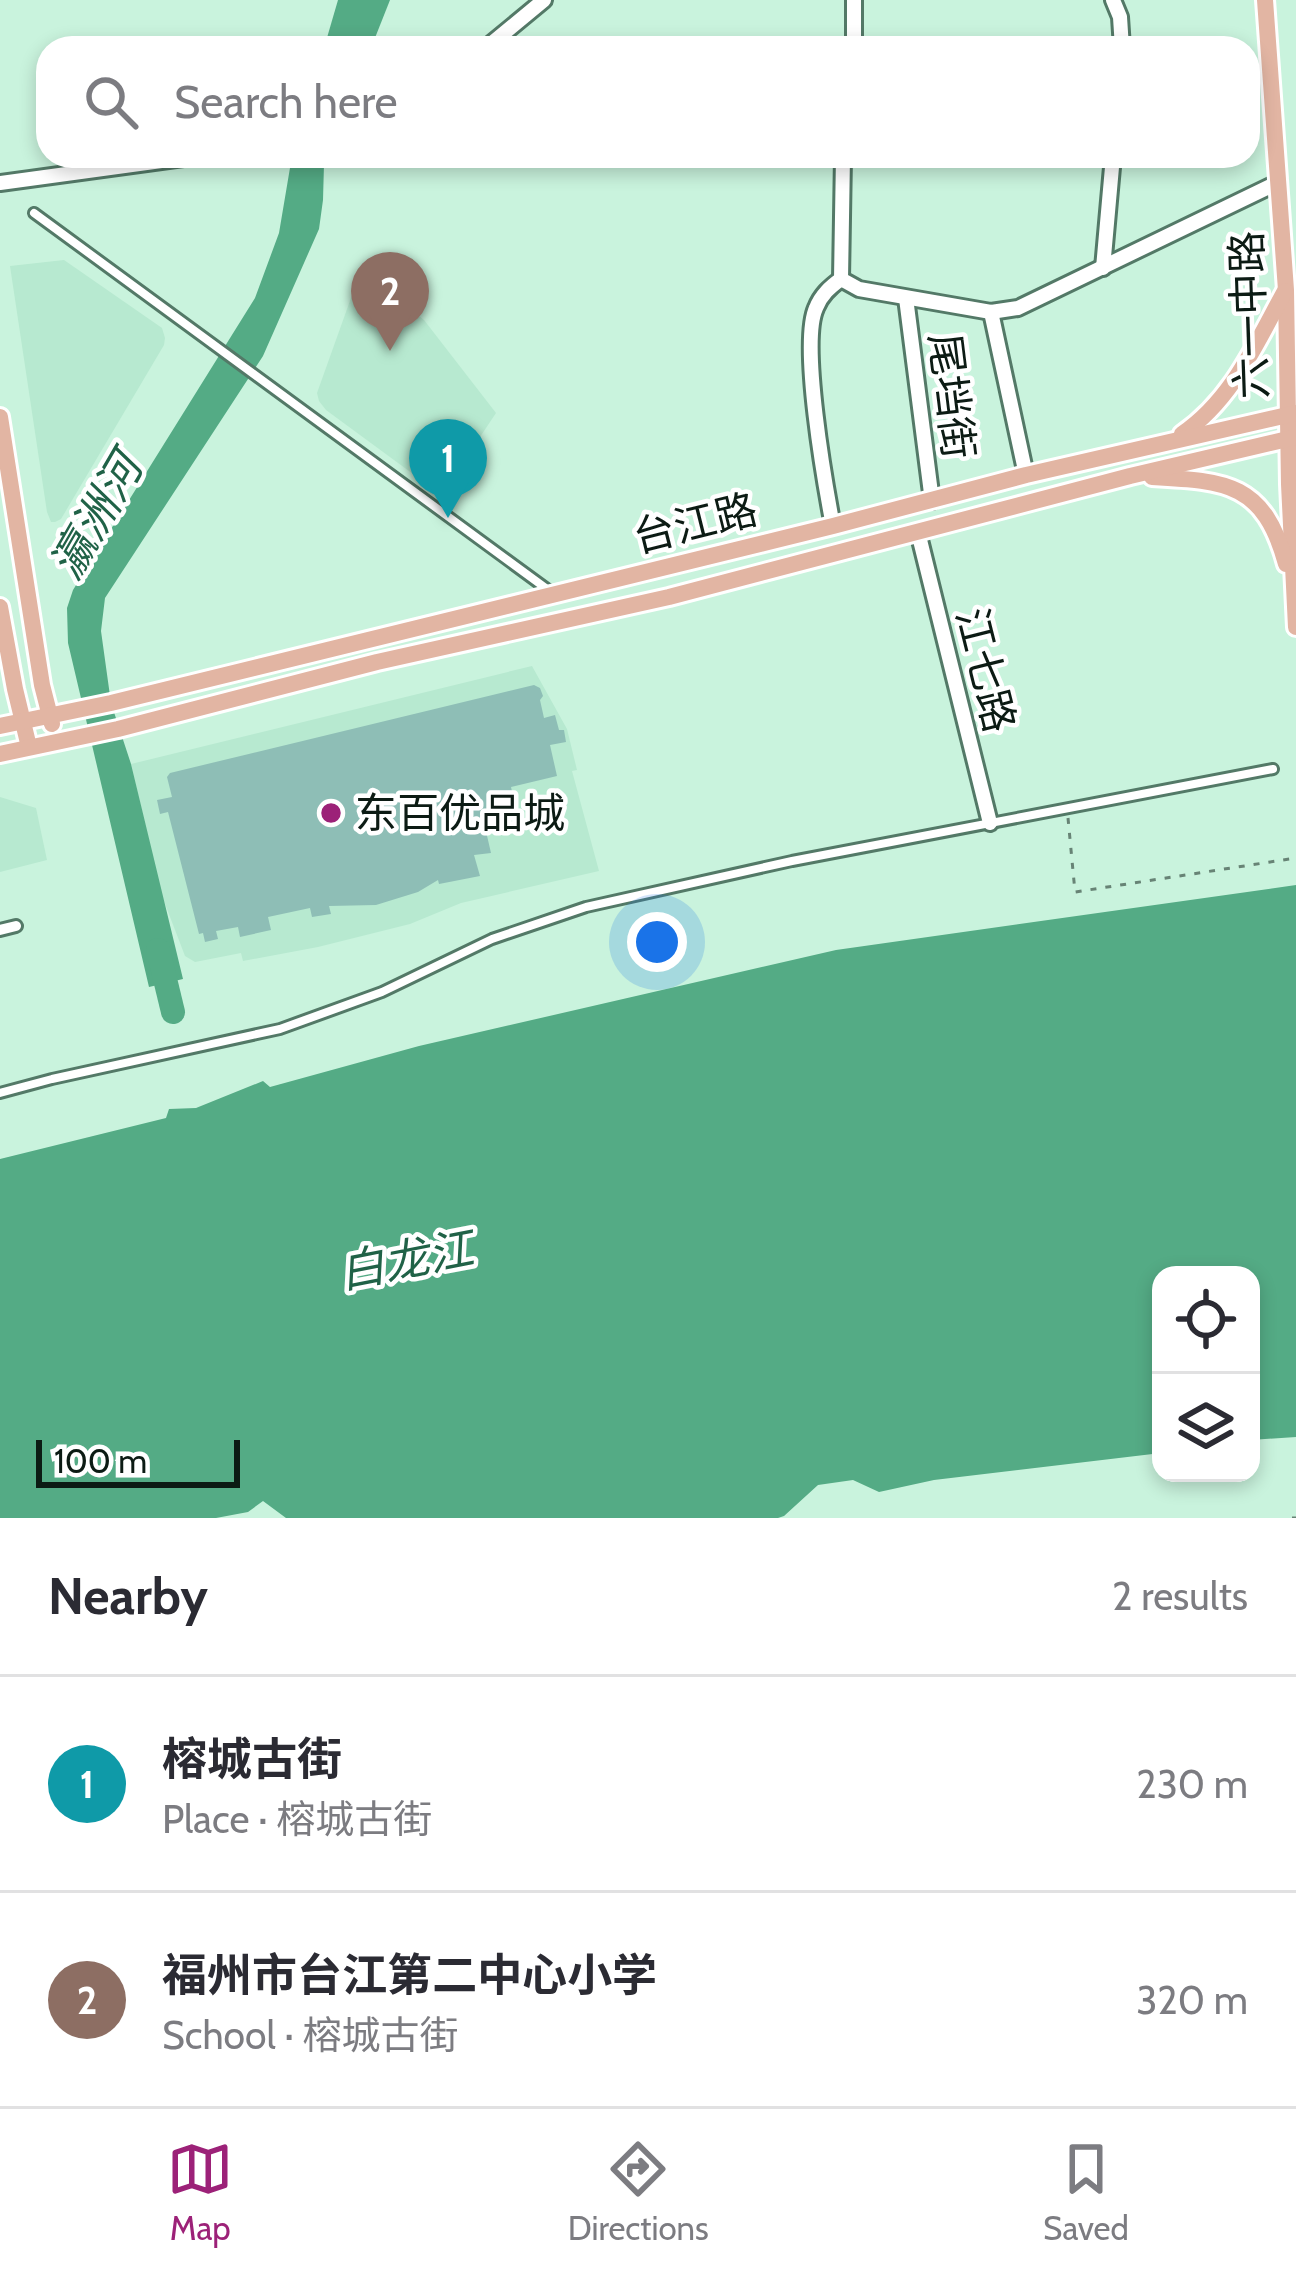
<!DOCTYPE html>
<meta charset="utf-8">
<style>
body{margin:0;font-family:Cabin,"Noto Sans SC",sans-serif;background:#f2f2f3;color:#2b2b33}
.controls{position:absolute;right:36px;bottom:36px;display:grid;overflow:hidden;border-radius:24px;box-shadow:0 6px 18px #0003}
.controls button{width:108px;height:108px;display:grid;place-items:center;padding:0;border:0;border-bottom:3px solid #e1e1e2;background:#fff;color:#2b2b33;font:60px sans-serif}
.scale{position:absolute;left:36px;bottom:30px;width:204px;box-sizing:border-box;padding-left:12px;border:6px solid #0c1b14;border-top:0;font-size:33px;line-height:42px;white-space:nowrap;color:#0c1b14;-webkit-text-stroke:9px #fff;paint-order:stroke}
.you{position:absolute;left:657px;top:942px;width:42px;height:42px;margin:-30px;border:9px solid #fff;border-radius:50%;background:#1a73e8;box-shadow:0 0 0 18px #1a73e833}
.badge{display:grid;place-items:center;width:78px;height:78px;border-radius:50%;background:#9c2178;color:#fff;font-size:39px;font-weight:700}
.pin{position:absolute;translate:-50% -99px;filter:drop-shadow(0 3px 6px #0008)}
.pin::after{content:'';position:absolute;top:63px;width:42px;height:36px;background:inherit;clip-path:polygon(0 0,100% 0,50% 100%)}
.list{margin:0;padding:0;list-style:none}
h2{display:flex;justify-content:space-between;align-items:center;height:156px;margin:0;padding:0 48px;font-size:51px}
h2 small{font-size:39px;font-weight:400;color:#7c7c81}
.list li{display:grid;grid-template-columns:78px 1fr auto;gap:36px;align-items:center;box-sizing:border-box;height:216px;padding:0 48px;border-top:3px solid #e1e1e2}
.list b{display:block;font-size:45px;white-space:nowrap}
.list p{margin:0;font-size:39px;white-space:nowrap;color:#7c7c81}
.list em{font-size:39px;font-style:normal;color:#7c7c81}
.icon{flex:none;width:66px;height:66px;fill:none;stroke:currentColor;stroke-width:2;stroke-linecap:round;stroke-linejoin:round}
.map{position:relative;flex:none;width:1296px;height:1518px;overflow:hidden}
.search{position:absolute;background:#fff;box-shadow:0 6px 18px #0003;left:36px;right:36px;top:36px;height:132px;display:flex;align-items:center;gap:30px;box-sizing:border-box;padding:0 42px;border-radius:36px;color:#7c7c81;font-size:45px}
.sheet{height:588px;background:#fff}
nav{display:flex;justify-content:space-around;align-items:center;box-sizing:border-box;height:168px;border-top:3px solid #e1e1e2;background:#fff;font-size:33px;color:#7c7c81}
nav a{display:grid;justify-items:center;gap:6px}
nav .on{color:#9c2178}
.map>svg:first-child{display:block}
</style>
<div class="map">
<svg width="1296" height="1518" viewBox="0 0 1296 1518">
<rect width="100%" height="100%" fill="#c9f3dd"/>
<g fill="#b7e9d0">
<polygon points="64,260 162,328 165,338 164,345 61,519 55,522 51,522 47,512 10,266"/>
<polygon points="361,270 424,320 496,413 450,482 443,486 428,485 326,410 319,401 317,393"/>
<polygon points="532,666 567,729 577,770 572,771 599,871 461,903 410,924 318,947 243,961 241,953 195,962 185,956 162,896 131,764"/>
<polygon points="0,797 36,808 47,860 0,872"/>
</g>
<g fill="#54ab85">
<polygon points="338,0 390,0 371,48 324,48"/>
<polygon points="292,156 329,156 324,164 323,200 319,229 263,356 105,598 101,631 111,703 131,764 183,979 149,987 68,643 67,608 73,590 255,298 279,233"/>
<polygon points="1296,885 1296,1437 1251,1440 1251,1275 1161,1275 1161,1453 934,1480 879,1492 853,1480 818,1485 784,1516 778,1518 286,1518 263,1501 248,1512 216,1518 0,1518 0,1159 166,1118 169,1109 196,1108 263,1081 270,1087 419,1046 836,950"/>
</g>
<g fill="none" stroke-linecap="round" stroke-linejoin="round">
<polyline stroke="#54ab85" stroke-width="24" points="158,950 173,1012"/>
</g>
<polygon fill="#8ebeb6" points="534,685 540,688 543,696 540,700 544,718 555,715 559,730 564,730 566,742 550,745 557,776 511,787 513,796 491,799 497,824 485,827 491,853 474,855 480,876 439,884 438,880 418,892 376,905 329,906 331,914 312,917 310,908 268,917 271,930 240,937 238,927 216,931 218,939 205,942 203,933 199,934 168,812 160,814 157,800 172,797 167,777 170,773"/>
<g fill="none" stroke-linecap="round" stroke-linejoin="round">
<g stroke="#537967" stroke-width="14">
<g id="pedestrian">
<polyline points="34,213 551,592"/>
<polyline points="0,1093 52,1079 280,1029 382,992 492,939 586,907 792,861 1273,769"/>
</g>
</g>
<g stroke="#537967" stroke-width="16">
<polyline id="minor" points="0,930 16,926"/>
</g>
<g stroke="#537967" stroke-width="20">
<g id="tertiary">
<polyline points="1113,0 1120,17 1122,48"/>
<polyline points="486,48 544,0"/>
<polyline points="854,48 854,0"/>
<polyline points="843,156 841,279 859,289 991,312 1018,308 1279,182"/>
<polyline points="0,183 198,156"/>
<polyline points="1103,268 1113,156"/>
<polyline points="906,298 932,501"/>
<polyline points="991,312 1026,475"/>
<path d="M833,526C825,484 800,343 816,308C821,295 830,287 841,279"/>
<polyline points="918,532 990,823"/>
</g>
</g>
<g stroke="#fff" stroke-width="22">
<g id="primary">
<polyline points="1265,0 1286,290 1289,484 1296,627"/>
<polyline points="0,417 42,685 52,724"/>
<path d="M1182,434C1233,399 1256,343 1285,291"/>
<path d="M1152,477C1227,481 1264,483 1286,564"/>
<polyline points="0,607 15,689 29,747"/>
<polyline points="0,726 111,703 833,526 1026,475 1296,413"/>
<polyline points="0,754 118,729 377,662 669,597 1130,476 1296,437"/>
</g>
</g>
<g stroke="#678375" stroke-width="3" stroke-dasharray="6 9" stroke-linecap="butt">
<polyline points="1068,818 1075,892 1296,858"/>
<polyline points="1292,1518 1296,1518"/>
</g>
<use href="#pedestrian" stroke="#fff" stroke-width="8"/>
<use href="#minor" stroke="#fff" stroke-width="10"/>
<use href="#tertiary" stroke="#fff" stroke-width="14"/>
<use href="#primary" stroke="#e2b5a3" stroke-width="16"/>
</g>
<circle fill="#9c2178" stroke="#fff" stroke-width="4.5" cx="331" cy="813" r="12"/>
<g text-anchor="middle" stroke-width="9" stroke-linejoin="round" paint-order="stroke">
<g font-size="42" fill="#0c1b14" stroke="#fff">
<text transform="translate(1249 315) rotate(-92)" y="15">六一中路</text>
<text transform="translate(952 396) rotate(83)" y="15">尾垱街</text>
<text transform="translate(695 523) rotate(-14)" y="15">台江路</text>
<text transform="translate(986 670) rotate(76)" y="15">江七路</text>
</g>
<g font-size="42" fill="#0c1b14" stroke="#fff" text-anchor="start">
<text x="355" y="828">东百优品城</text>
</g>
<g font-size="45" font-style="italic" fill="#206247" stroke="#fff">
<text transform="translate(96 516) rotate(-60)" y="16">瀛洲河</text>
<text transform="translate(406 1260) rotate(-11)" y="16">白龙江</text>
</g>
</g>
</svg>
<div class="controls">
<button><svg class="icon" aria-label="locate" viewBox="0 0 24 24"><circle cx="12" cy="12" r="6"/><path d="M12 2v4M12 18v4M2 12h4M18 12h4"/></svg></button>
<button><svg class="icon" aria-label="layers" viewBox="0 0 24 24"><path d="M12 4l9 5-9 5-9-5zM3 14l9 5 9-5"/></svg></button>
</div>
<div class="scale">100 m</div>
<div class="you"></div>
<div class="pin badge" style="left:448px;top:518px;background:#0f9aa8">1</div>
<div class="pin badge" style="left:390px;top:351px;background:#8d6e63">2</div>
<div class="search"><svg class="icon" aria-label="search" viewBox="0 0 24 24"><circle cx="10" cy="10" r="6"/><path d="M15 15l6 6"/></svg>Search here</div>
</div>
<section class="sheet">
<h2>Nearby<small>2 results</small></h2>
<ul class="list">
<li><span class="badge" style="background:#0f9aa8">1</span><div><b>榕城古街</b><p>Place · 榕城古街</p></div><em>230 m</em></li>
<li><span class="badge" style="background:#8d6e63">2</span><div><b>福州市台江第二中心小学</b><p>School · 榕城古街</p></div><em>320 m</em></li>
</ul>
</section>
<nav>
<a class="on"><svg class="icon" aria-label="map" viewBox="0 0 24 24"><path d="M3 6l6-2 6 2 6-2v14l-6 2-6-2-6 2zM9 4v14M15 6v14"/></svg>Map</a>
<a><svg class="icon" aria-label="directions" viewBox="0 0 24 24"><path d="M12 3l9 9-9 9-9-9zM9 14v-3h6M13 9l2 2-2 2"/></svg>Directions</a>
<a><svg class="icon" aria-label="saved" viewBox="0 0 24 24"><path d="M7 4h10v16l-5-4-5 4z"/></svg>Saved</a>
</nav>
